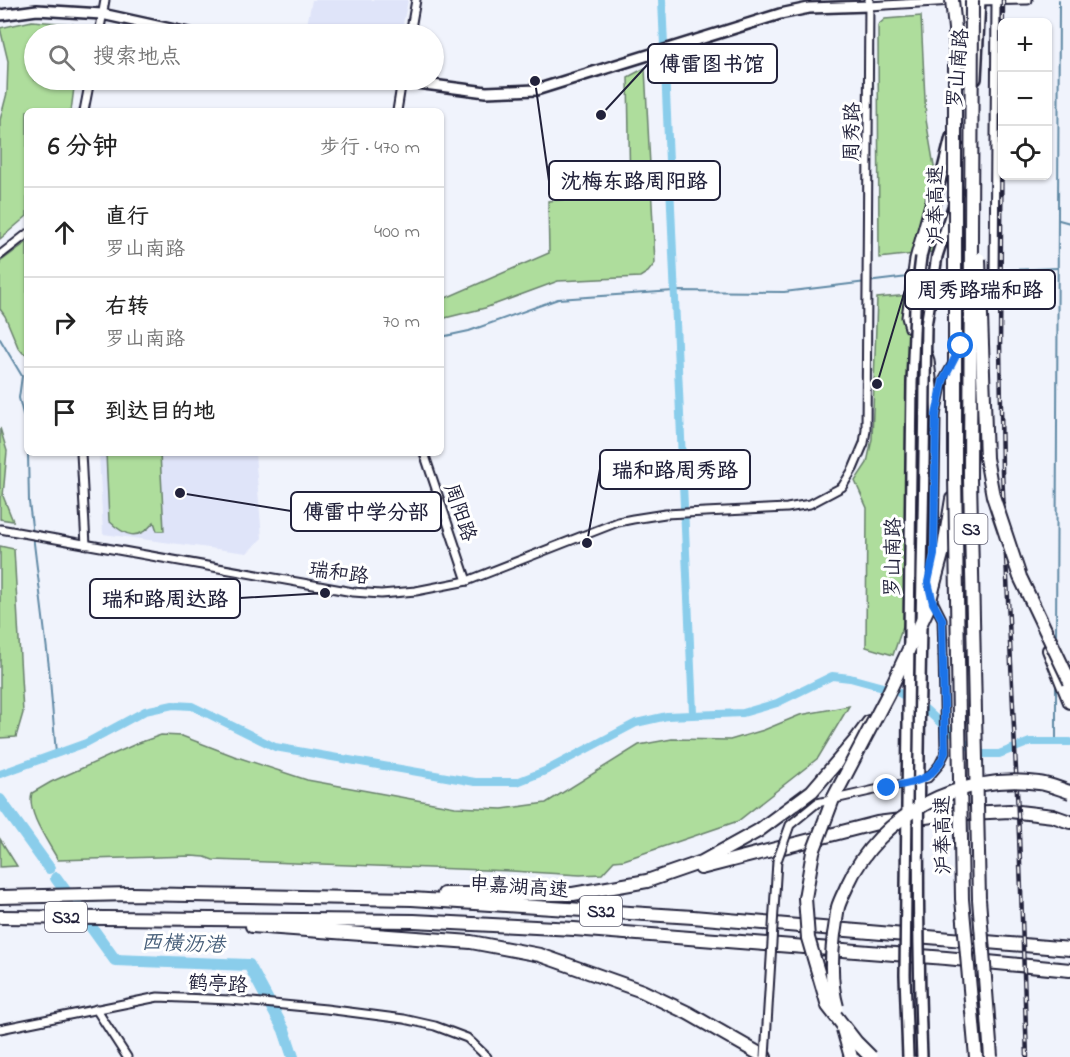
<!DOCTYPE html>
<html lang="zh">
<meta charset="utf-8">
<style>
body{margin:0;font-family:"Indie Flower","LXGW WenKai TC",sans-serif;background:#f6f6f6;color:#222}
.controls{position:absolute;right:18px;top:18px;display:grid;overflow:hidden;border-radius:9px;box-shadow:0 2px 4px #0004}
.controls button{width:54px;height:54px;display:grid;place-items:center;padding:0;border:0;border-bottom:2px solid #e0e0e0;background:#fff;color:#222;font:30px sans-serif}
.stop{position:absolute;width:18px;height:18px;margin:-14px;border:4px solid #1a73e8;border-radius:50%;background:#fff}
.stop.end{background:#1a73e8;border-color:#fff;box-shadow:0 2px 6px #0008}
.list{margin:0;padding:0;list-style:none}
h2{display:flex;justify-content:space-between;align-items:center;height:78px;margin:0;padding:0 24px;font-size:26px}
h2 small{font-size:20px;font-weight:400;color:#767676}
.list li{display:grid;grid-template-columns:39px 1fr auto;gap:18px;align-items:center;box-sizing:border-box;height:90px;padding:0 24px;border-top:2px solid #e0e0e0}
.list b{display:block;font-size:22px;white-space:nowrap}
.list p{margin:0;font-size:20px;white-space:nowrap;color:#767676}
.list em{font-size:20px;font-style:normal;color:#767676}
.icon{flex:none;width:33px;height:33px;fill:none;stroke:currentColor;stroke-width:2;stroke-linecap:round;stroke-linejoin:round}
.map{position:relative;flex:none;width:1070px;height:1057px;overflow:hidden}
.search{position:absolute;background:#fff;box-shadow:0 2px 4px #0004;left:24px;top:24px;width:420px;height:66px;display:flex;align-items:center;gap:15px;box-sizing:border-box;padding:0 21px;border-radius:33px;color:#767676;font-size:22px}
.panel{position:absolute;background:#fff;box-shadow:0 2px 4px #0004;left:24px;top:108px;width:420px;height:348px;border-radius:9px}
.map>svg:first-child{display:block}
</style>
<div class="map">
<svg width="1070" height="1057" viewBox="0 0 1070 1057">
<rect width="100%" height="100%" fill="#f0f3fc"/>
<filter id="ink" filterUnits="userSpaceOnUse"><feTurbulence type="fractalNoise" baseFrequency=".0167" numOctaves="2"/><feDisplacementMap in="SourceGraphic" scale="12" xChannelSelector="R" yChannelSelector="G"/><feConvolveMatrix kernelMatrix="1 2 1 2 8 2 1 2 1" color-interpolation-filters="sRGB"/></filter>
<g filter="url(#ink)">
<g fill="#dfe4f9">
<polygon points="312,0 408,0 401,34 305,34"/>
<polygon points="99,453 255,453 262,538 247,553 103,534"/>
</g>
<g fill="#aedd9c" stroke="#68806c" stroke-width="1.5">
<polygon points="921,16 926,120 935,172 932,252 879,258 878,25 885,19"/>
<polygon points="32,21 72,24 82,28 81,34 34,34 34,80 75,80 71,111 27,111 27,216 0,239 0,120 7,93 8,61 0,28"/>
<polygon points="645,68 655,263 648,272 640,277 558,281 485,308 441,319 441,300 549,253 548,201 630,193 628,77"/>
<polygon points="27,242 27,354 23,353 18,347 5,316 0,309 0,262"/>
<polygon points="931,293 929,524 924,565 893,655 866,647 867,508 855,481 867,463 872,439 877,298"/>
<polygon points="0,428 7,451 3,496 13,521 0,519"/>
<path d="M106,453H160L164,531H157L154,522C138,542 125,536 109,521Z"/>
<polygon points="0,546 14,549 23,713 16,737 0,738"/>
<path d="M849,706L818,758L738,821L624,860L614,861L602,874L580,875L511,871L213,860L205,857L191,856L58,860C49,843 26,812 32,793L51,782L136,744L161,735L182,736L234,756L307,780L455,807L502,809L546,803L639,745L672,739L730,740L764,730L800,715Z"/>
<polygon points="0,839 17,866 0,867"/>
</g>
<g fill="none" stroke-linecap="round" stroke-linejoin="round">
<g stroke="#6089a5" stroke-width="2">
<polyline points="1059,220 1070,223"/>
<polyline points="983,271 1058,268"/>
<polyline points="938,274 950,272"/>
<polyline points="441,337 469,331 558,299 674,291 784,292 908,277"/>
<polyline points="0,339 22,376 19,398 27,430"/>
<polyline points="28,453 29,502 49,667 56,754"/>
<polyline points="1056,639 1059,0"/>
<polyline points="1056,681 1056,742"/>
</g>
<g stroke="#8acdeb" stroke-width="8">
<polyline points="662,0 693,713"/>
<polyline points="0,774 86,743 145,711 173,705 192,706 275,747 475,782 517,782 545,771 636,723 667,716 743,713 777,703 832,676 850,678 894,690 922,706 947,729 979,754 999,754 1030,742 1070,742"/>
</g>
<g stroke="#8acdeb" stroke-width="12">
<polyline points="0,800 49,868"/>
<polyline points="56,878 115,960 249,965 284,1030 293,1057"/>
</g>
<g stroke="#22223b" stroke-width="11">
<g id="street">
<polyline points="977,1 1028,0"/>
<polyline points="869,6 953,1"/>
<polyline points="99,34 105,0"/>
<polyline points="410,34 416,0"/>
<polyline points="84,111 90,80"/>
<polyline points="397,111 402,80"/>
<polyline points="937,175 914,259 906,317 909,328 921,336 930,360 936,415 943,381 953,363"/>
<polyline points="0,255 27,234"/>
<polyline points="982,311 988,301 994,279 996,0"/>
<polyline points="81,453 86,545"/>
<polyline points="424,453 467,581"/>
<polyline points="0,529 353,592 381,594 416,591 467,581 618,522 633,519 665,514 787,508 810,504 842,487 853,469 864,443 866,430 869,0"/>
<polyline points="930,588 928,582 934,555 936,415"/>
<polyline points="932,599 942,619 943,655"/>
<polyline points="96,1009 127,1057"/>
<polyline points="0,1029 158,997 230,1000 326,1009 404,1019 435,1026 467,1038 487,1057"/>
</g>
</g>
<g stroke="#22223b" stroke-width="14">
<g id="secondary">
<polyline points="0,15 37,10 102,14 193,34"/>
<polyline points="976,79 980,0"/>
<polyline points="394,80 486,92 536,90 780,14 809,8 869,6"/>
<polyline points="960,81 962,65 963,0"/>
<polyline points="958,191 967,149"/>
<polyline points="937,256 953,207"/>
<polyline points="921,257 951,137"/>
</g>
</g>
<g stroke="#22223b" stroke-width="16">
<g id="highway">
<polyline points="934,584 944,547 952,499"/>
<polyline points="1049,650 1070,702"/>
<polyline points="701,868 877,823 949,814 1010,811 1053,816 1070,822"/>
<polyline points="444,894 573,894 647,881 702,862 758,831 812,791 855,741 869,722"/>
<polyline points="0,897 131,894 412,899 693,917 1070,949"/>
<polyline points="0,917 414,921 574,929 946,958 1070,970"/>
<polyline points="252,926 471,942 540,955 642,991 688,1013 765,1057"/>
</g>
</g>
<use href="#street" stroke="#fff" stroke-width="7"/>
<use href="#secondary" stroke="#fff" stroke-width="9"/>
<use href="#highway" stroke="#fff" stroke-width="12"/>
<g stroke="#22223b" stroke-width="4.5">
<polyline id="rail" points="1003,0 1000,345 1002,471 1019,835 1027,1057"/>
</g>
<use href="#rail" stroke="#fff" stroke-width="2" stroke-dasharray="7" stroke-linecap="butt"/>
<g stroke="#22223b" stroke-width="11" stroke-linecap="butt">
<polyline id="street-bridge" points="765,1057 777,861 790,825 817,803 928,778 939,765 945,753 943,655"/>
</g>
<g stroke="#22223b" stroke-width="14" stroke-linecap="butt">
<g id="secondary-bridge">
<polyline points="908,1057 905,975 912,383 915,308 921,257"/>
<path d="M922,1057C913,833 923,608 925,384L926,326L937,256"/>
</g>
</g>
<g stroke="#22223b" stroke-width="16" stroke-linecap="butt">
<g id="highway-bridge">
<polyline points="952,0 955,29 955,477 962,899 976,1057"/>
<polyline points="972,0 970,478 979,899 991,1057"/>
<polyline points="979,259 986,458 993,496 1020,577 1070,682"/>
<path d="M837,1007C830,983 831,959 834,934C836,925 836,916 838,907C840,900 844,893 847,886C879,814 962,772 1039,783C1049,784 1060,789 1070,792"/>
<polyline points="843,1029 851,1057"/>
<polyline points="871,1057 856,1042 828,1006 808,938 805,898 813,852 833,799 888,694 928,608 934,584"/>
</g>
</g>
<use href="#street-bridge" stroke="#fff" stroke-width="7"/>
<use href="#secondary-bridge" stroke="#fff" stroke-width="9"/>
<use href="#highway-bridge" stroke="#fff" stroke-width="12"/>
</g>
</g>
<g fill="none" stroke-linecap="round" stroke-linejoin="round" filter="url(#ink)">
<path stroke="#1a73e8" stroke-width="8" d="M887,788C915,781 932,783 945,753L942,619L933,603L928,582L934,555L936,415L943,381L961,346"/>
</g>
<g text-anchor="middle" stroke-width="6" stroke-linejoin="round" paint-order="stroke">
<g fill="#fff" stroke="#646476" stroke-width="1.5">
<rect x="954.5" y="514" width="33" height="30" rx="4.5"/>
<rect x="580" y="896" width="42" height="30" rx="4.5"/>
<rect x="45" y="902" width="42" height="30" rx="4.5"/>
</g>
<g font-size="18" font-weight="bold" fill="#22223b">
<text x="971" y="535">S3</text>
<text x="601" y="917">S32</text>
<text x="66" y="923">S32</text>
</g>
<g font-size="20" fill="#22223b" stroke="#fff">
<text transform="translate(957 68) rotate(-85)" y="7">罗山南路</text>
<text transform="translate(851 132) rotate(-89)" y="7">周秀路</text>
<text transform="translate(935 205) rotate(-90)" y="7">沪奉高速</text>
<text transform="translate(461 512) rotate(71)" y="7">周阳路</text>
<text transform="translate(892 557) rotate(-89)" y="7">罗山南路</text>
<text transform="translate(339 572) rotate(8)" y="7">瑞和路</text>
<text transform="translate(942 835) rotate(-91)" y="7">沪奉高速</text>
<text transform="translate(519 886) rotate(4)" y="7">申嘉湖高速</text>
<text transform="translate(218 983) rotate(3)" y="7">鹤亭路</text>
</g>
<g font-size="21" font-style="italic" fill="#465e79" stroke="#fff">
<text transform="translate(183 943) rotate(2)" y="7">西横沥港</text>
</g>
</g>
<path fill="none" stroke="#22223b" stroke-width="2" d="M601 115L648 64M535 81L549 181M877 384L905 290M587 543L600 469M180 493L291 511M325 593L240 598"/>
<g fill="#22223b" stroke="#fff" stroke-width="2">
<circle cx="601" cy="115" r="6"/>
<circle cx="535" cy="81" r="6"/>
<circle cx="877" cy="384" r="6"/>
<circle cx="587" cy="543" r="6"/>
<circle cx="180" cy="493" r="6"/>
<circle cx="325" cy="593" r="6"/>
</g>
<g fill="#fff" stroke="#22223b" stroke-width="2">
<rect x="648" y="44" width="129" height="39" rx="6"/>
<rect x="549" y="161" width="171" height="39" rx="6"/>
<rect x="905" y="270" width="150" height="39" rx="6"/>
<rect x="600" y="450" width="150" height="39" rx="6"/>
<rect x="291" y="492" width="150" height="39" rx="6"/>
<rect x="90" y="579" width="150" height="39" rx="6"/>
</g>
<g font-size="21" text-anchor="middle" font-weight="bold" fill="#22223b">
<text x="712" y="71">傅雷图书馆</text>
<text x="634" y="188">沈梅东路周阳路</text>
<text x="980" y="297">周秀路瑞和路</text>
<text x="675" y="477">瑞和路周秀路</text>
<text x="366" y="519">傅雷中学分部</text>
<text x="165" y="606">瑞和路周达路</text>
</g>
</svg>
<div class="controls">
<button>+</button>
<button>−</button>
<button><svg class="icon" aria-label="locate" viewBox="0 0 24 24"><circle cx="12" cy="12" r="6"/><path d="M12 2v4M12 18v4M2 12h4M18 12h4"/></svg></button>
</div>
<div class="stop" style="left:961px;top:346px"></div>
<div class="stop end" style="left:887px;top:788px"></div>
<div class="search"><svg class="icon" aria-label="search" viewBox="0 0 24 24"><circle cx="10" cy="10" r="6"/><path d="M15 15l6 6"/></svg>搜索地点</div>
<section class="panel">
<h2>6 分钟<small>步行 · 470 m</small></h2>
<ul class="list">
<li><svg class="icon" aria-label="ahead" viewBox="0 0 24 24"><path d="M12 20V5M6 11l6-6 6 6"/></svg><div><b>直行</b><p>罗山南路</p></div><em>400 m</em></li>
<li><svg class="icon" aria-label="right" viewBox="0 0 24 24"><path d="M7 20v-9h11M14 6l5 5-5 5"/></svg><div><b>右转</b><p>罗山南路</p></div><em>70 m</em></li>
<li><svg class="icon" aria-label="arrive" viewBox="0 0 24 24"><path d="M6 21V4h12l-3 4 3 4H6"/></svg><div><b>到达目的地</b></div></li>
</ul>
</section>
</div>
